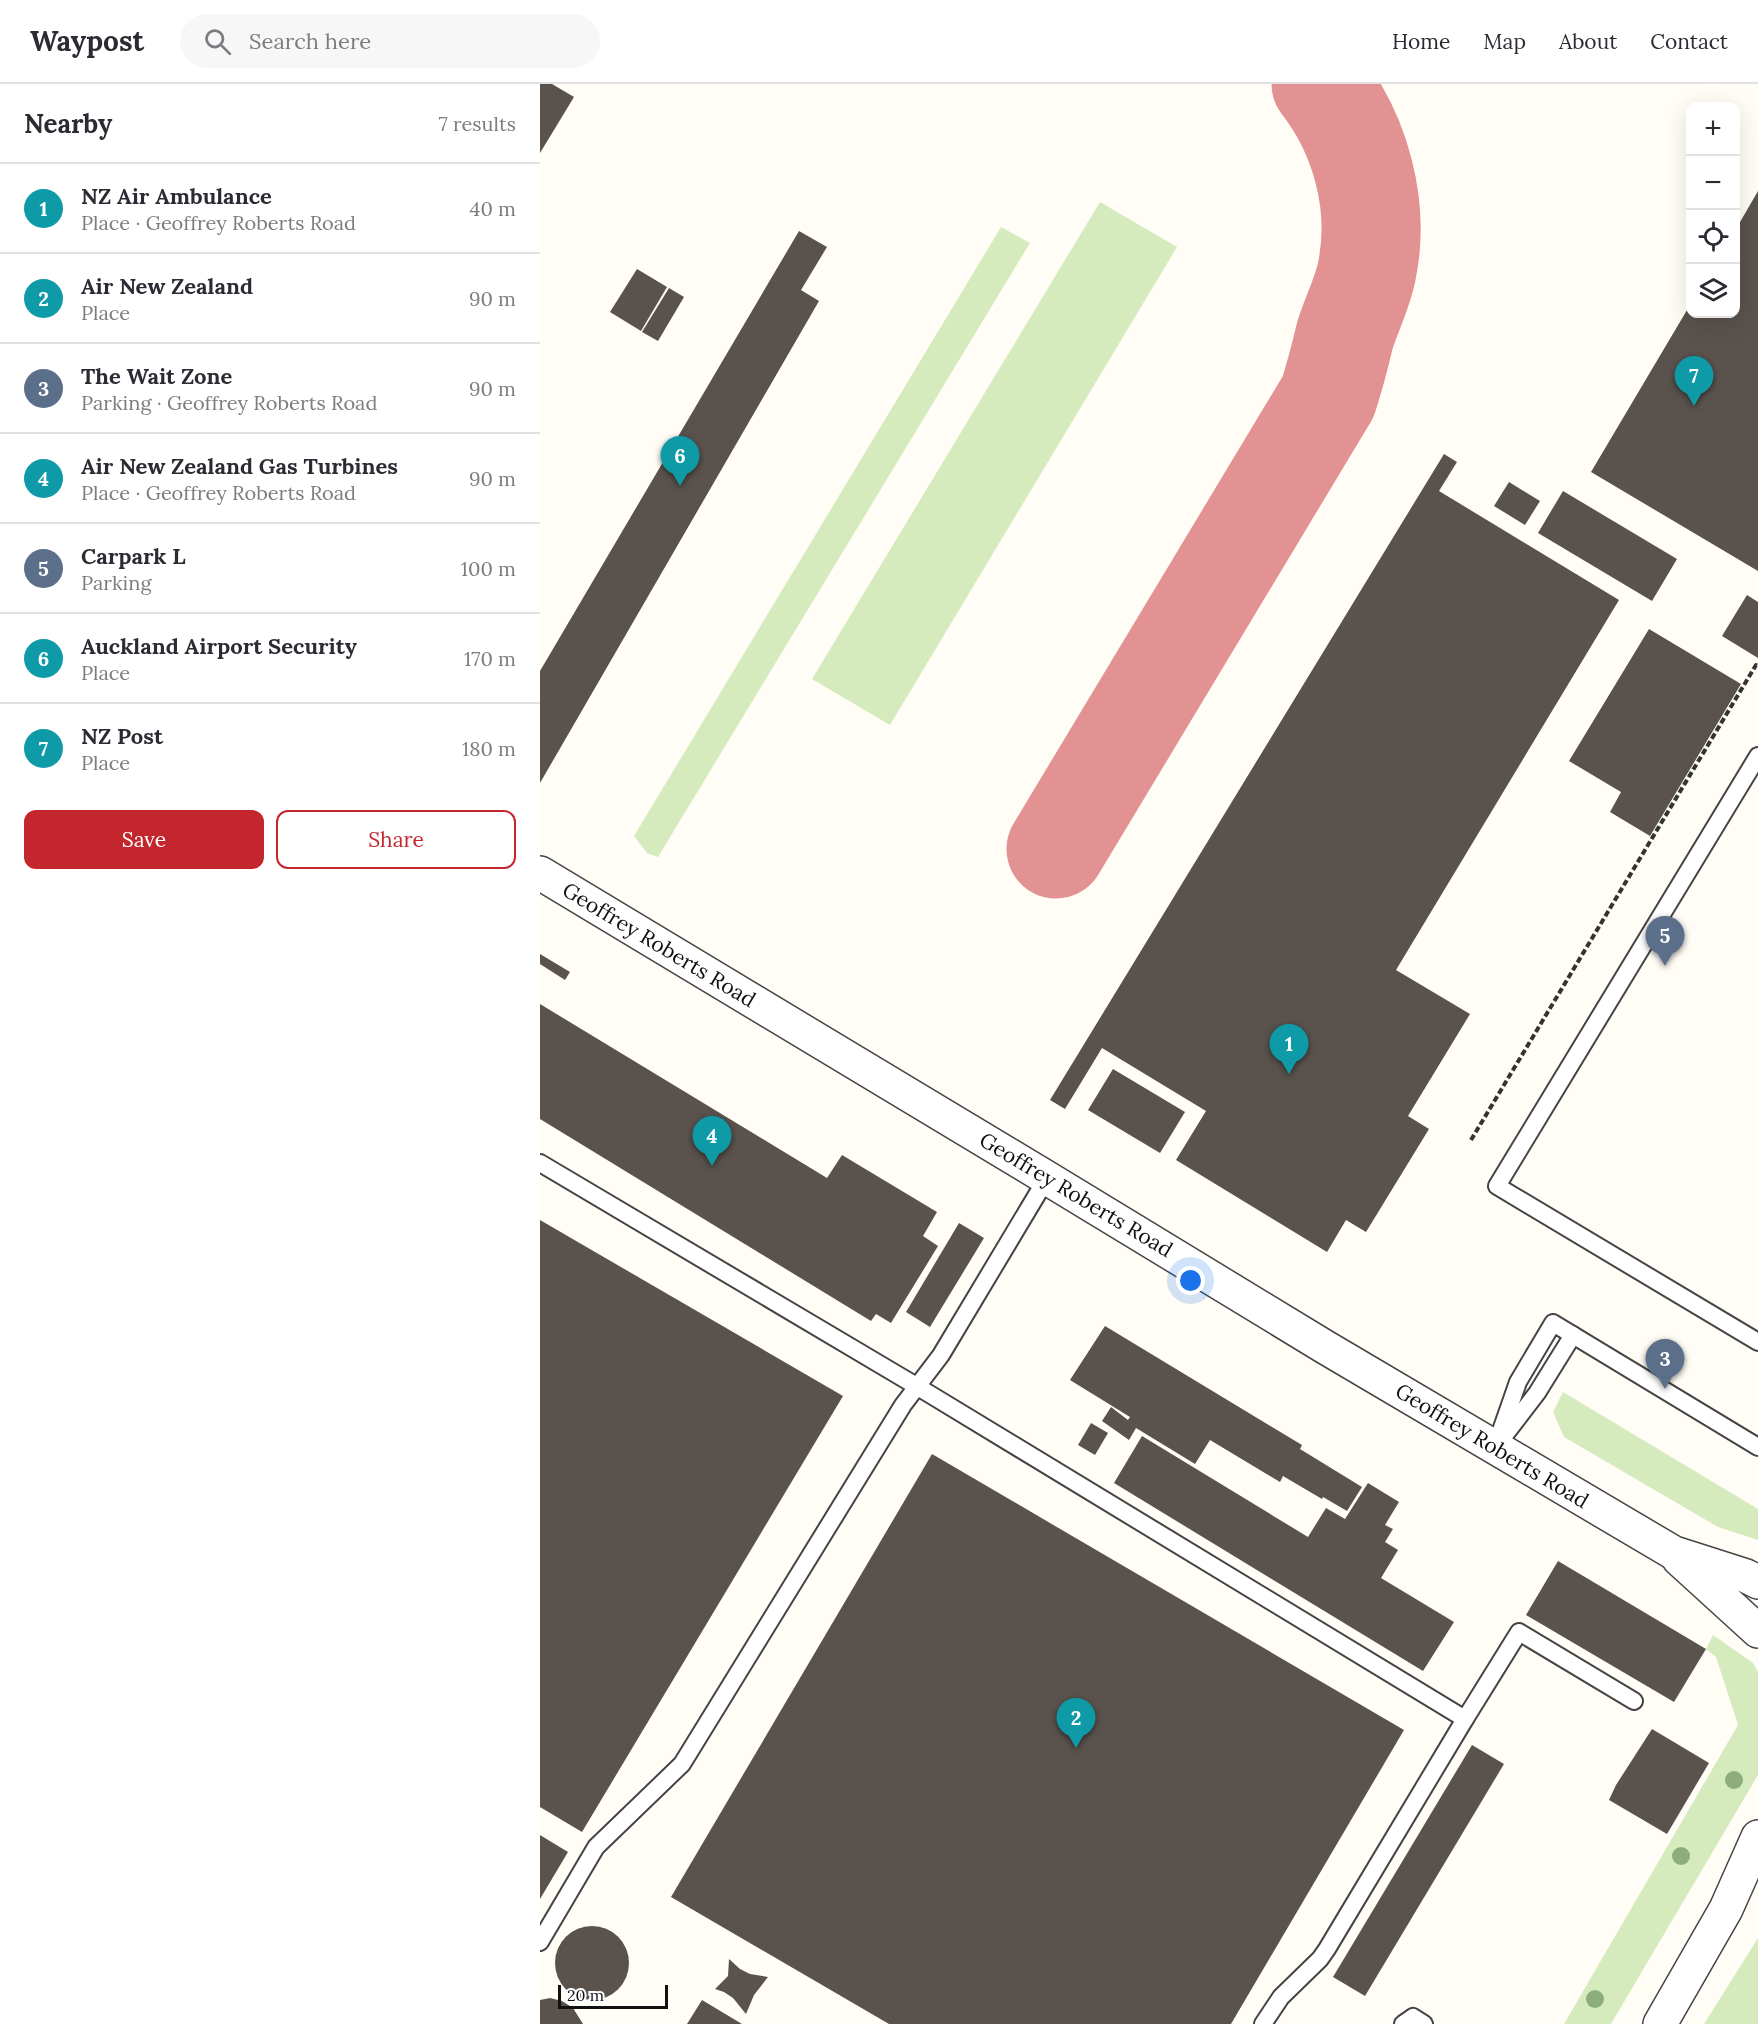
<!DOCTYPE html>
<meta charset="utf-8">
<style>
body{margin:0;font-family:Lora,serif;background:#f7f7f7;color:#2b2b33}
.controls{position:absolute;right:18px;top:18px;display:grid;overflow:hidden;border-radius:12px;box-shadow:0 6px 24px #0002}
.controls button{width:54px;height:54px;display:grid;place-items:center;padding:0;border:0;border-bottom:2px solid #e1e1e2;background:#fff;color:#2b2b33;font:30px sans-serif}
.scale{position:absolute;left:18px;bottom:15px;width:110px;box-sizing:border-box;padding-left:6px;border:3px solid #111;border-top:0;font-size:16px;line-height:21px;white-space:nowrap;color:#111;-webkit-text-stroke:4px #fff;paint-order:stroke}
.you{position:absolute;left:651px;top:1197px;width:21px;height:21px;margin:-15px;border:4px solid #fff;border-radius:50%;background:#1a73e8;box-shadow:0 0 0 9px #1a73e833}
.badge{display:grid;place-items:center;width:39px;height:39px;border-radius:50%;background:#c4262e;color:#fff;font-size:20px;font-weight:700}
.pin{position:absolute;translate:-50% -50px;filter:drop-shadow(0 2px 3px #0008)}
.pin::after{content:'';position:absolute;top:32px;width:21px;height:18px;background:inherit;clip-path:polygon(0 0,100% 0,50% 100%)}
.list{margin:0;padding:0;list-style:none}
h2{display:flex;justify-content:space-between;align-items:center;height:78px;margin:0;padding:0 24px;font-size:26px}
h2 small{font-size:20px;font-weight:400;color:#7c7c81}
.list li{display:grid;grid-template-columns:39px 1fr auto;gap:18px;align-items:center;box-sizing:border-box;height:90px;padding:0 24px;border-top:2px solid #e1e1e2}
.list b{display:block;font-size:22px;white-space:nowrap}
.list p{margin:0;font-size:20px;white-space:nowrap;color:#7c7c81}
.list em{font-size:20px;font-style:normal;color:#7c7c81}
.actions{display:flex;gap:12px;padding:18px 24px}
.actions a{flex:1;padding:14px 0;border:2px solid #c4262e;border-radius:12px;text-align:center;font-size:21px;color:#c4262e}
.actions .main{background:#c4262e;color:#fff}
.icon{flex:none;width:33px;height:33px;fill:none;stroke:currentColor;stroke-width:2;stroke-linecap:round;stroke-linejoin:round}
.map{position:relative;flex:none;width:1218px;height:1940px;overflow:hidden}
header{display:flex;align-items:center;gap:36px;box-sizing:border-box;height:84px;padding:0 30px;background:#fff;border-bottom:2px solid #e1e1e2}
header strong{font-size:28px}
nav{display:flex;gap:33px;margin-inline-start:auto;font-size:21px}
.search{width:420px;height:54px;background:#f7f7f7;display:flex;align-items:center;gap:15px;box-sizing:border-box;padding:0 21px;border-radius:33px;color:#7c7c81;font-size:22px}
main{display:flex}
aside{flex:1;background:#fff}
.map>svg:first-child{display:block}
</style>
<header>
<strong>Waypost</strong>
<div class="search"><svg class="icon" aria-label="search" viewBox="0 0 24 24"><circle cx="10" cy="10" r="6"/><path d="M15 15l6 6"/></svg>Search here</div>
<nav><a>Home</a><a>Map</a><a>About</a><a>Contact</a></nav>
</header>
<main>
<aside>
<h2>Nearby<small>7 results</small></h2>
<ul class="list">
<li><span class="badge" style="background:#0f9aa8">1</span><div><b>NZ Air Ambulance</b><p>Place · Geoffrey Roberts Road</p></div><em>40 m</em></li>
<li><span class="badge" style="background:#0f9aa8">2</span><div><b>Air New Zealand</b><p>Place</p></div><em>90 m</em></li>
<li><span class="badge" style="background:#5c6f8a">3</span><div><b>The Wait Zone</b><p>Parking · Geoffrey Roberts Road</p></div><em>90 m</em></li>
<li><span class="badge" style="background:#0f9aa8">4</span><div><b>Air New Zealand Gas Turbines</b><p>Place · Geoffrey Roberts Road</p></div><em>90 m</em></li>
<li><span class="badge" style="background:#5c6f8a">5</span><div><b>Carpark L</b><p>Parking</p></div><em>100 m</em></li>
<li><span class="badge" style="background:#0f9aa8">6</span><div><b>Auckland Airport Security</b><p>Place</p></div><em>170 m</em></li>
<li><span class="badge" style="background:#0f9aa8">7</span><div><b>NZ Post</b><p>Place</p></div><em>180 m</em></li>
</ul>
<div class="actions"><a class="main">Save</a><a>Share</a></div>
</aside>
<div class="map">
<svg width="1218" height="1940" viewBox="0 0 1218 1940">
<rect width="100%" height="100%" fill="#fffdf5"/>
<g fill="#d5ebbd">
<polygon points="560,118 637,163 350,641 272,595"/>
<polygon points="461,143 490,159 118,773 107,769 94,752"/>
<polygon points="1023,1308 1218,1425 1218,1456 1178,1443 1024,1353 1013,1328"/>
<polygon points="1173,1551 1213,1579 1218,1588 1218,1691 1071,1940 1024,1940 1198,1641 1176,1573 1166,1565"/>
<polygon points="1218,1854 1218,1940 1164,1940"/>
</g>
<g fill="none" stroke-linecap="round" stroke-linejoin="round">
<path stroke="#e29292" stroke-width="99" d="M516,765L788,313C795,292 800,272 805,251C812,229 823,208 827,186C840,122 821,51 781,0"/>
</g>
<g fill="#5a524d">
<polygon points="0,0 12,0 34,13 0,69"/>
<polygon points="1218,107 1218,487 1051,388 1150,221 1150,230 1196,230 1196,145"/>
<polygon points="259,147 287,163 261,206 279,217 0,699 0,587"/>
<polygon points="97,185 127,203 101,247 70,228"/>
<polygon points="129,204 144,213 118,257 102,248"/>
<polygon points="904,370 917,378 899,407 1079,516 856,886 930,930 868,1032 889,1045 826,1148 806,1136 787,1168 636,1076 666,1027 562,964 525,1025 510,1016"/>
<polygon points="969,398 1000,417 985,441 954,422"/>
<polygon points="1023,407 1137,475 1112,517 998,449"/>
<polygon points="1207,511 1218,518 1218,574 1182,552"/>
<polygon points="1109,545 1201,600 1110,752 1070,728 1081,708 1029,677"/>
<polygon points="0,870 30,888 25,896 0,880"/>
<polygon points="0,920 287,1094 302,1071 397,1128 383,1152 398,1162 351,1239 336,1230 331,1237 0,1035"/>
<polygon points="573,985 645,1028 620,1069 548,1026"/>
<polygon points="0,1136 303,1312 42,1748 0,1723"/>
<polygon points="419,1139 444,1154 390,1243 366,1228"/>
<polygon points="565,1242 762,1361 760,1365 822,1403 807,1427 783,1413 782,1415 743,1392 740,1398 670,1356 655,1380 596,1344 589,1356 562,1337 571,1323 588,1336 590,1333 530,1296"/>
<polygon points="551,1339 568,1349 555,1371 538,1361"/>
<polygon points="602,1352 768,1453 786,1424 805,1435 828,1399 859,1418 845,1441 853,1445 845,1458 858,1466 841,1494 914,1538 883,1587 574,1399"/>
<polygon points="392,1370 864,1646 691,1940 349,1940 131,1813"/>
<polygon points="1018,1477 1166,1565 1134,1618 986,1531"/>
<polygon points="1112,1645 1169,1679 1127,1750 1069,1716 1076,1701"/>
<polygon points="932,1661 964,1680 825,1912 793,1893"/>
<polygon points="0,1751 28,1768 0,1815"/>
<circle cx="52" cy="1879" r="37"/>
<polygon points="189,1875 200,1885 210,1890 228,1893 214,1911 206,1930 193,1914 184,1908 175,1905 188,1892"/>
<polygon points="10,1914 22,1917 33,1924 43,1940 0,1940 0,1916"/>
<polygon points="162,1916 202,1940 147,1940"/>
</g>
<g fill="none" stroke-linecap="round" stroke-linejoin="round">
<g stroke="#444" stroke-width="20">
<g id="service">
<polyline points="1218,672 957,1102 1218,1258"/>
<polyline points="0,1079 378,1303 925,1635 787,1865 780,1875 741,1913 723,1940"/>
<polyline points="964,1352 997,1309 1033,1251"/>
<polyline points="955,1364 978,1298 1013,1239 1218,1363"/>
<polyline points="925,1635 979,1548 1094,1617"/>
<polyline points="0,1858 56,1763 142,1680 363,1321 401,1271 507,1094"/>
<polyline points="863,1940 873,1933 884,1940"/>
</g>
</g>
<g stroke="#444" stroke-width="36">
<g id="minor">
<polyline points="0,789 507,1094 785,1263 1134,1469 1206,1492 1218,1498"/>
<polyline points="1139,1475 1218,1547"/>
<polyline points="1120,1940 1186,1825 1218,1753"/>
</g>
</g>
<polyline stroke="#333" stroke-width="4" stroke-dasharray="6 3" stroke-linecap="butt" points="931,1056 1216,581 1218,582"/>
<use href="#service" stroke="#fff" stroke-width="16"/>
<use href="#minor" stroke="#fff" stroke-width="33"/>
</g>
<g fill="#8dad7f">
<circle cx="1194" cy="1696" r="9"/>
<circle cx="1141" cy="1772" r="9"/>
<circle cx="1055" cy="1915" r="9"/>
</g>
<g text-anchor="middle" stroke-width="6" stroke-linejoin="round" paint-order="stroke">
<g font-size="21" fill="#111" stroke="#fff">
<text transform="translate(119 861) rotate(31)" y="7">Geoffrey Roberts Road</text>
<text transform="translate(536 1111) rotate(31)" y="7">Geoffrey Roberts Road</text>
<text transform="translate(952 1362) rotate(31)" y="7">Geoffrey Roberts Road</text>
</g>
</g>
</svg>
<div class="controls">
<button>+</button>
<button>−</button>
<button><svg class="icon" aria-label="locate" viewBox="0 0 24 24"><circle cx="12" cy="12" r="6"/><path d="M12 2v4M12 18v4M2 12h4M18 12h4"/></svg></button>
<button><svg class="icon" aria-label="layers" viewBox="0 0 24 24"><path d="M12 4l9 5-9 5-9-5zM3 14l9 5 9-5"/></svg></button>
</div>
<div class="scale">20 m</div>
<div class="you"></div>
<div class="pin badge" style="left:749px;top:990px;background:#0f9aa8">1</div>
<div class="pin badge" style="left:536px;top:1664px;background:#0f9aa8">2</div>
<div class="pin badge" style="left:1125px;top:1305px;background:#5c6f8a">3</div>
<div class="pin badge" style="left:172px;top:1082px;background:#0f9aa8">4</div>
<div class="pin badge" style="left:1125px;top:882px;background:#5c6f8a">5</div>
<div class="pin badge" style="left:140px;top:402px;background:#0f9aa8">6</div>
<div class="pin badge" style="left:1154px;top:322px;background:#0f9aa8">7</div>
</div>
</main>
